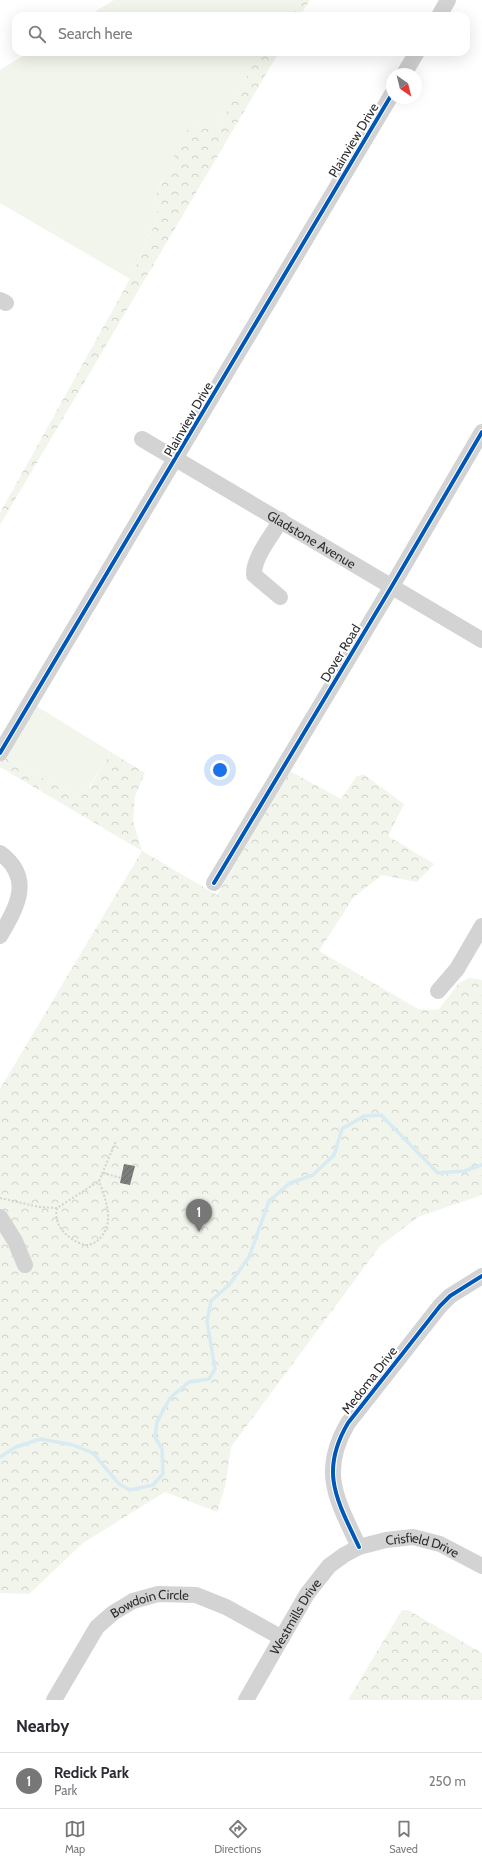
<!DOCTYPE html>
<style>
body{margin:0;font-family:Cabin,sans-serif;background:#f7f7f7;color:#2b2b33}
.compass{position:absolute;left:386px;top:68px;width:36px;height:36px;border-radius:50%;background:#fff;box-shadow:0 4px 16px #0002;rotate:145deg}
.you{position:absolute;left:220px;top:770px;width:14px;height:14px;margin:-10px;border:3px solid #fff;border-radius:50%;background:#1a73e8;box-shadow:0 0 0 6px #1a73e833}
.badge{display:grid;place-items:center;width:26px;height:26px;border-radius:50%;background:#777;color:#fff;font-size:13px;font-weight:700}
.pin{position:absolute;translate:-50% -33px;filter:drop-shadow(0 1px 2px #0008)}
.pin::after{content:'';position:absolute;top:21px;width:14px;height:12px;background:inherit;clip-path:polygon(0 0,100% 0,50% 100%)}
.list{margin:0;padding:0;list-style:none}
h2{display:flex;justify-content:space-between;align-items:center;height:52px;margin:0;padding:0 16px;font-size:17px}
h2 small{font-size:13px;font-weight:400;color:#7c7c81}
.list li{display:grid;grid-template-columns:26px 1fr auto;gap:12px;align-items:center;box-sizing:border-box;height:56px;padding:0 16px;border-top:1px solid #e1e1e2}
.list b{display:block;font-size:15px;white-space:nowrap}
.list p{margin:0;font-size:13px;white-space:nowrap;color:#7c7c81}
.list em{font-size:13px;font-style:normal;color:#7c7c81}
.icon{flex:none;width:22px;height:22px;fill:none;stroke:currentColor;stroke-width:2;stroke-linecap:round;stroke-linejoin:round}
.map{position:relative;flex:none;width:482px;height:1700px;overflow:hidden}
.search{position:absolute;background:#fff;box-shadow:0 4px 16px #0002;left:12px;right:12px;top:12px;height:44px;display:flex;align-items:center;gap:10px;box-sizing:border-box;padding:0 14px;border-radius:12px;color:#7c7c81;font-size:15px}
.sheet{height:108px;background:#fff}
nav{display:flex;justify-content:space-around;align-items:center;box-sizing:border-box;height:56px;border-top:1px solid #e1e1e2;background:#fff;font-size:11px;color:#7c7c81}
nav a{display:grid;justify-items:center;gap:2px}
nav .on{color:#777}
.map>svg:first-child{display:block}
</style>
<div class="map">
<svg width="482" height="1700" viewBox="0 0 482 1700">
<defs>
<pattern id="forest-crowns" width="20" height="18" patternUnits="userSpaceOnUse"><rect width="20" height="18" fill="#f1f5eb"/><path d="M2 6a3 3 0 1 1 6 0M12 15a3 3 0 1 1 6 0" fill="none" stroke="#cfd2ca"/></pattern>
<pattern id="building-hatch" width="6" height="6" patternUnits="userSpaceOnUse"><rect width="6" height="6" fill="#7e7e7e"/><path d="M-1 1l2-2M0 6l6-6M5 7l2-2" fill="none" stroke="#686868"/></pattern>
</defs>
<rect width="100%" height="100%" fill="#fff"/>
<g fill="#f1f5eb">
<polygon points="114,0 291,0 282,16 88,16"/>
<polygon points="29,52 261,52 216,130 193,127 162,181 156,195 158,216 130,279 0,203 0,70"/>
<polygon points="33,704 111,752 89,787 79,792 69,793 3,756"/>
</g>
<g fill="url(#forest-crowns)">
<polygon points="291,0 310,0 300,16 282,16"/>
<polygon points="261,52 279,52 0,525 0,513 130,279 158,217 156,195 186,131 193,127 216,130"/>
<polygon points="111,752 145,773 135,796 133,821 142,851 217,895 290,771 341,799 356,777 363,774 404,804 388,836 434,864 417,882 382,875 353,898 319,951 418,1009 432,1010 439,1009 459,983 469,978 482,980 482,1195 418,1217 380,1246 231,1447 225,1487 217,1512 165,1492 83,1543 29,1594 0,1593 0,1089 142,851 0,767 0,761 3,756 69,793 79,792 90,787"/>
<polygon points="402,1610 408,1610 482,1653 482,1700 348,1700"/>
</g>
<g fill="none" stroke-linecap="round" stroke-linejoin="round">
<polyline stroke="#d8ebf2" stroke-width="3.5" points="0,1457 16,1447 41,1439 73,1445 93,1453 119,1484 130,1490 153,1485 163,1474 162,1449 155,1437 157,1422 170,1398 189,1382 209,1379 215,1369 207,1321 211,1301 229,1285 249,1257 269,1201 290,1183 313,1175 334,1155 342,1129 364,1116 381,1115 438,1173 464,1171 482,1165"/>
</g>
<polygon fill="url(#building-hatch)" points="124,1164 135,1166 130,1185 120,1183"/>
<g fill="none" stroke-linecap="round" stroke-linejoin="round">
<g stroke="#d3d3d3" stroke-width="2" stroke-dasharray="2 2" stroke-linecap="butt">
<polyline points="103,1173 121,1178"/>
<polyline points="0,1198 39,1207 57,1208 99,1181 116,1141"/>
<path d="M57,1208C54,1223 62,1233 75,1241C78,1242 82,1245 86,1245C98,1245 107,1232 108,1220C109,1207 103,1192 99,1181"/>
</g>
<g stroke="#d3d3d3" stroke-width="16">
<polyline points="439,16 448,0"/>
<polyline points="404,74 417,52"/>
<polyline points="0,300 6,303"/>
<path id="s1" d="M142,439L482,640"/>
<path d="M280,597L254,575C253,558 272,535 281,520"/>
<polyline points="0,753 392,94"/>
<path d="M0,853C34,878 17,907 0,936"/>
<polyline points="214,883 392,586 482,432"/>
<polyline points="438,991 457,969 482,926"/>
<polyline points="0,1217 15,1241 25,1265"/>
<path d="M359,1547C337,1500 319,1472 348,1423L440,1306L450,1296L482,1276"/>
<path id="s2" d="M54,1700L97,1627L113,1613L133,1601L158,1594L196,1595L226,1607L282,1638"/>
<path id="s3" d="M246,1700L307,1594L329,1566L344,1555L359,1547L386,1540L413,1537L440,1544L482,1566"/>
</g>
<g stroke="#fff" stroke-width="6">
<g id="cycleway">
<polyline points="0,753 392,94"/>
<polyline points="214,883 392,586 482,432"/>
<path d="M359,1547C337,1500 319,1472 348,1423L440,1306L450,1296L482,1276"/>
</g>
</g>
<use href="#cycleway" stroke="#0057b8" stroke-width="4"/>
</g>
<g text-anchor="middle" stroke-width="4" stroke-linejoin="round" paint-order="stroke">
<g font-size="13" fill="#2e2e2e" stroke="#fff">
<text transform="translate(353 140) rotate(-59)" y="5">Plainview Drive</text>
<text transform="translate(188 419) rotate(-60)" y="5">Plainview Drive</text>
<text dy="5" stroke="none"><textPath href="#s1" startOffset="197">Gladstone Avenue</textPath></text>
<text transform="translate(340 653) rotate(-59)" y="5">Dover Road</text>
<text transform="translate(369 1380) rotate(-52)" y="5">Medoma Drive</text>
<text dy="5" stroke="none"><textPath href="#s3" startOffset="259">Crisfield Drive</textPath></text>
<text dy="5" stroke="none"><textPath href="#s2" startOffset="145">Bowdoin Circle</textPath></text>
<text dy="5" stroke="none"><textPath href="#s3" startOffset="97">Westmills Drive</textPath></text>
</g>
</g>
</svg>
<svg class="compass" viewBox="-18 -18 36 36"><path d="M0-13l5 13h-10z" fill="#e53935"/><path d="M0 13l5-13h-10z" fill="#7c7c81"/></svg>
<div class="you"></div>
<div class="pin badge" style="left:199px;top:1232px">1</div>
<div class="search"><svg class="icon" aria-label="search" viewBox="0 0 24 24"><circle cx="10" cy="10" r="6"/><path d="M15 15l6 6"/></svg>Search here</div>
</div>
<section class="sheet">
<h2>Nearby<small></small></h2>
<ul class="list">
<li><span class="badge">1</span><div><b>Redick Park</b><p>Park</p></div><em>250 m</em></li>
</ul>
</section>
<nav>
<a class="on"><svg class="icon" aria-label="map" viewBox="0 0 24 24"><path d="M3 6l6-2 6 2 6-2v14l-6 2-6-2-6 2zM9 4v14M15 6v14"/></svg>Map</a>
<a><svg class="icon" aria-label="directions" viewBox="0 0 24 24"><path d="M12 3l9 9-9 9-9-9zM9 14v-3h6M13 9l2 2-2 2"/></svg>Directions</a>
<a><svg class="icon" aria-label="saved" viewBox="0 0 24 24"><path d="M7 4h10v16l-5-4-5 4z"/></svg>Saved</a>
</nav>
